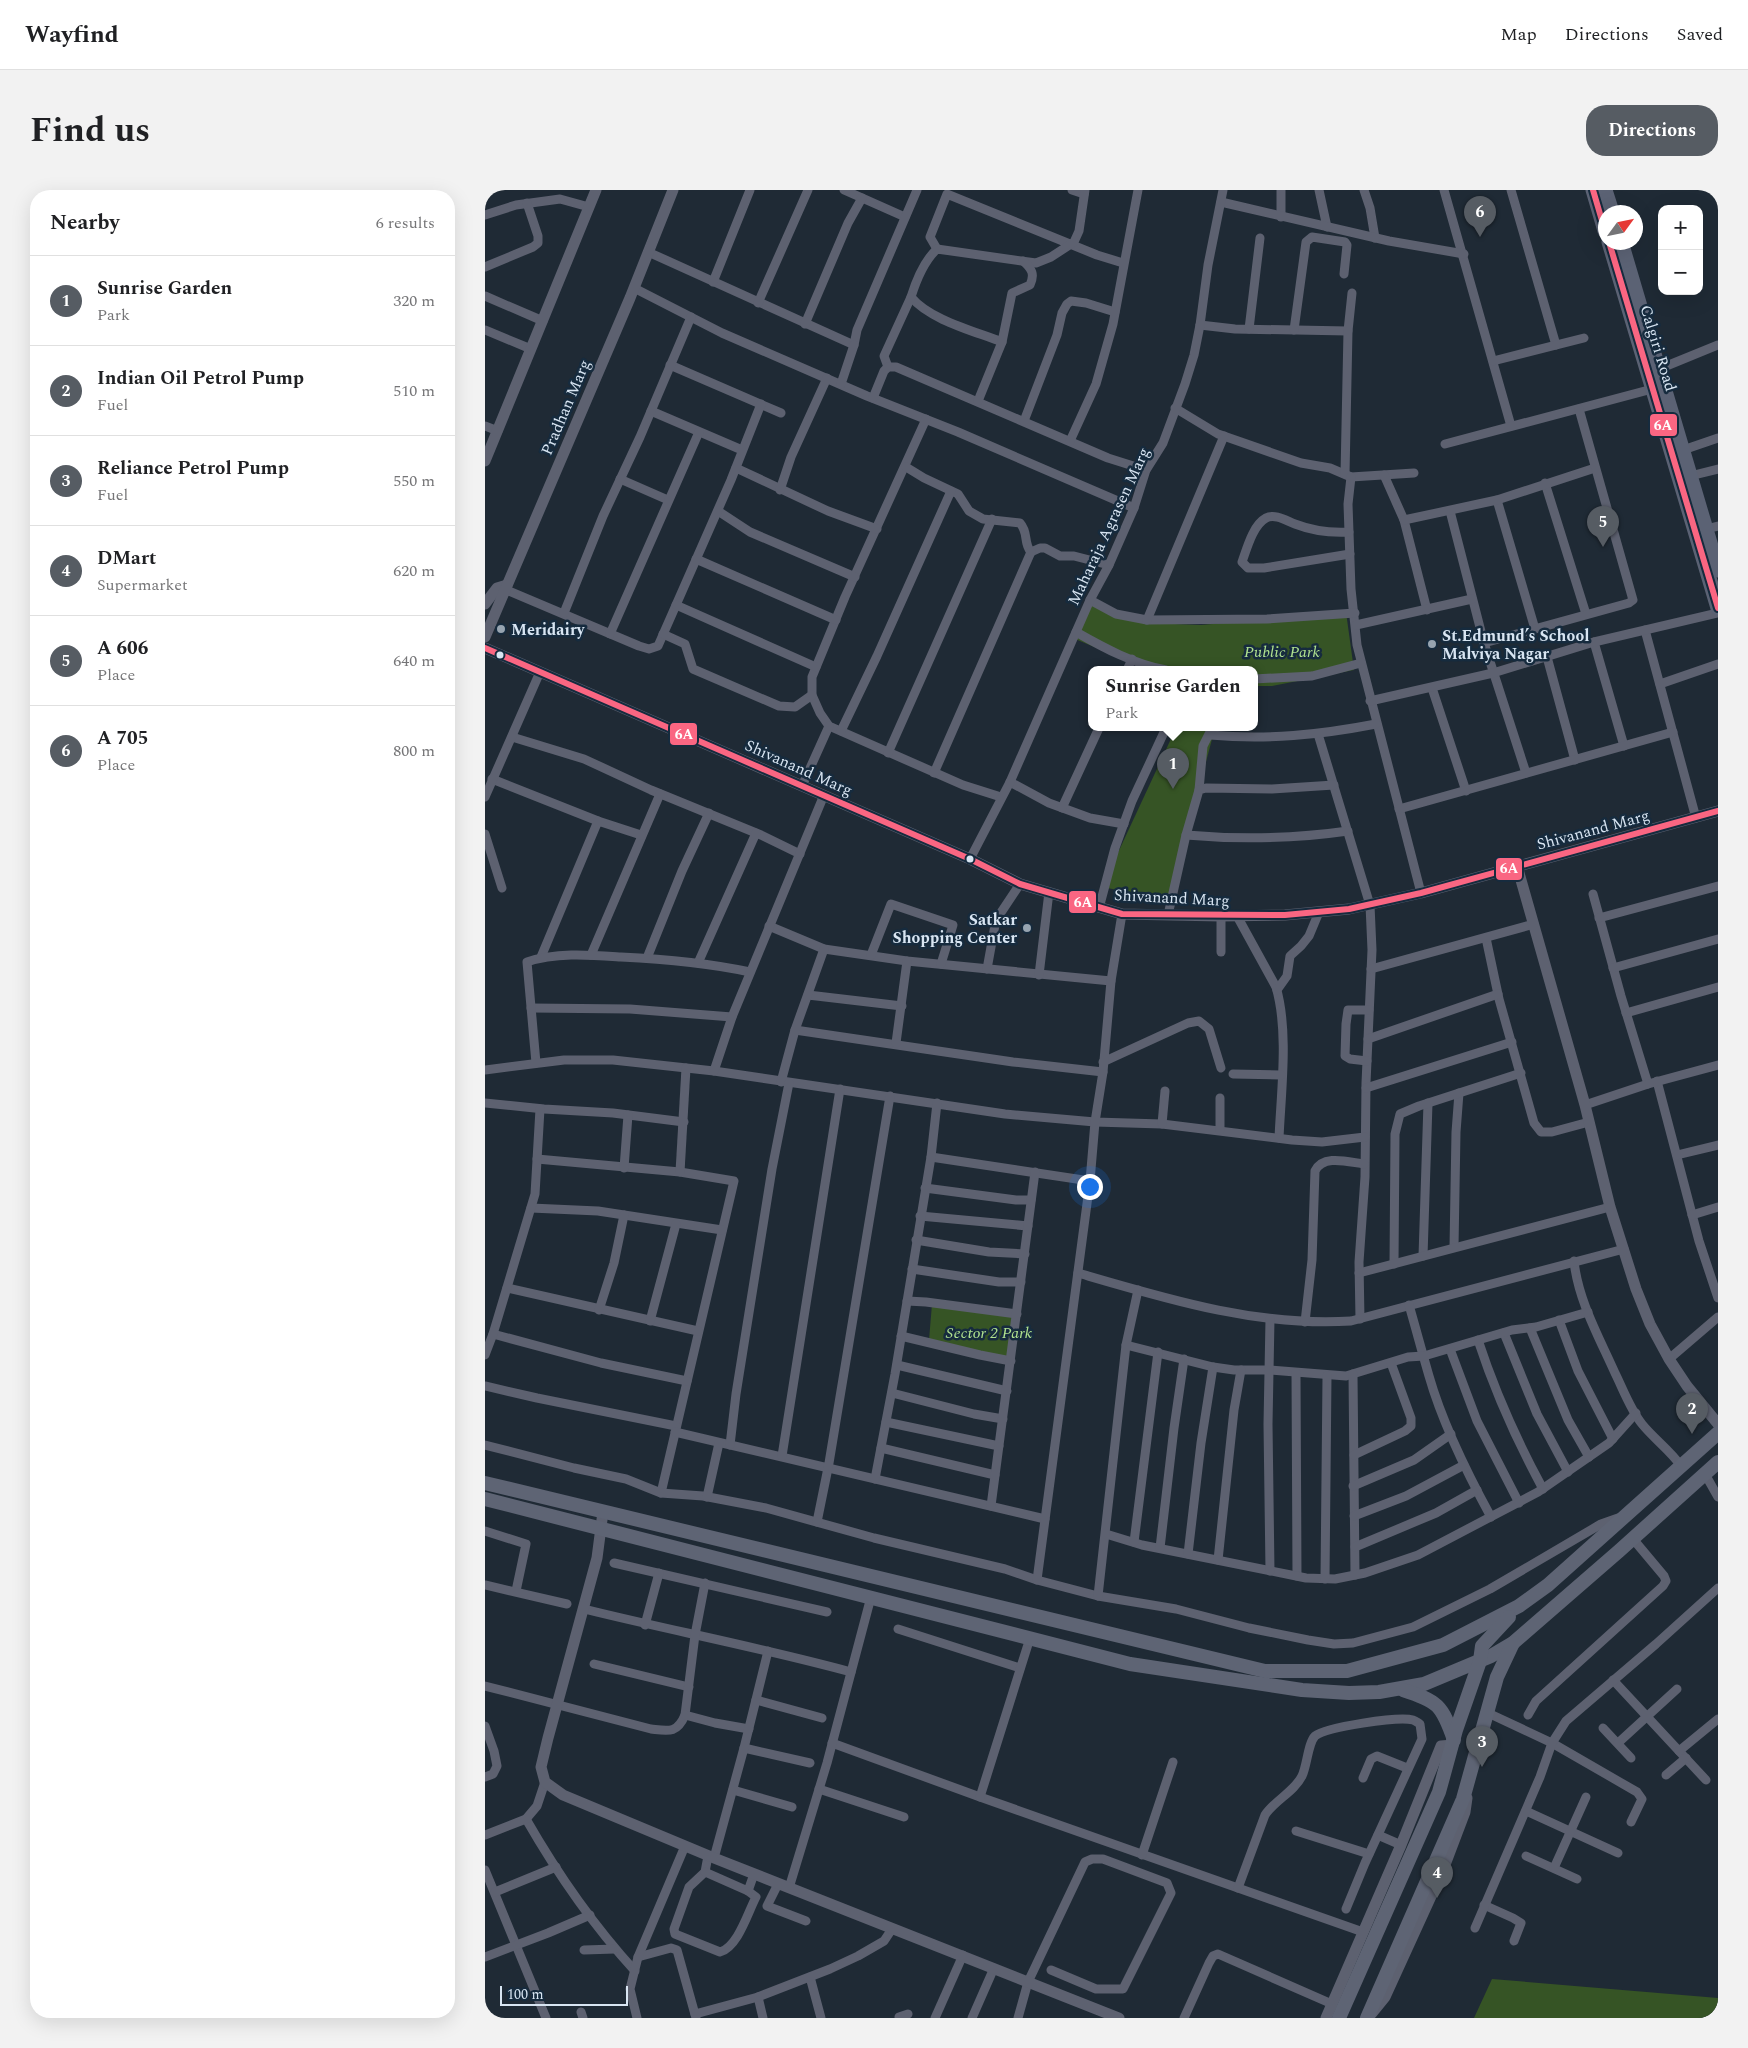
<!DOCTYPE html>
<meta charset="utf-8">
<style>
body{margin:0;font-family:Spectral,serif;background:#f2f2f2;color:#202124}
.controls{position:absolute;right:15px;top:15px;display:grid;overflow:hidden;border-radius:10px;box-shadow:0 5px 20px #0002}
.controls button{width:45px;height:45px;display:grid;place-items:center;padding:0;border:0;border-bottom:1px solid #e0e0e0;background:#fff;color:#202124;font:25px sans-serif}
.compass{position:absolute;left:1113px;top:15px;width:45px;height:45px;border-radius:50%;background:#fff;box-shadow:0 5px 20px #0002;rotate:57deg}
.scale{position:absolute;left:15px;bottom:12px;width:128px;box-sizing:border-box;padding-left:5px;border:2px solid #d8e5f2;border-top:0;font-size:14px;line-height:18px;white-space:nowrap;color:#d8e5f2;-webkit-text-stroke:4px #162b3e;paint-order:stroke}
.you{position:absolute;left:604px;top:996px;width:18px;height:18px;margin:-12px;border:4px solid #fff;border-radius:50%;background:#1a73e8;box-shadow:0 0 0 8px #1a73e833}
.badge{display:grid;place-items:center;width:32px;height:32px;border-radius:50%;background:#565c63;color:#fff;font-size:16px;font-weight:700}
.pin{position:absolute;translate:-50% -41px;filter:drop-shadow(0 1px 2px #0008)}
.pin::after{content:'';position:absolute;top:26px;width:18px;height:15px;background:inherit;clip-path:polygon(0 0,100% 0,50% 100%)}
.popup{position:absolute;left:603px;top:476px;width:170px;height:65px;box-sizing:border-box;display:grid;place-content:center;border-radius:10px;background:#fff;filter:drop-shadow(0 1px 4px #0005);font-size:16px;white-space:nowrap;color:#757577}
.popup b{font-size:19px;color:#202124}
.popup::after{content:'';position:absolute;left:50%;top:100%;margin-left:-10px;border:10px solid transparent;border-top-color:#fff}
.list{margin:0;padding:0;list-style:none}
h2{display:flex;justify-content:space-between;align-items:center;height:65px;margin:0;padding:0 20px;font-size:21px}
h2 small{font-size:16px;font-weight:400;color:#757577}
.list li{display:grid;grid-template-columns:32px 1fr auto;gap:15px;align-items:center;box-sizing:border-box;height:90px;padding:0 20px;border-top:1px solid #e0e0e0}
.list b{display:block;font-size:19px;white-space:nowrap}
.list p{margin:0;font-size:16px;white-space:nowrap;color:#757577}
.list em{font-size:16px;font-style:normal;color:#757577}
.map{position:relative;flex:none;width:1233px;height:1828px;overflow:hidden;border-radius:20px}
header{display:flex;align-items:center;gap:30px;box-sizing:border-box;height:70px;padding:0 25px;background:#fff;border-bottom:1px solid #e0e0e0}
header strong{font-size:24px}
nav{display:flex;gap:28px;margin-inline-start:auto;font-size:18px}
.intro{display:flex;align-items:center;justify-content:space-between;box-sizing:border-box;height:120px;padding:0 30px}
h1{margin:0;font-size:35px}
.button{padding:12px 22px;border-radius:20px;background:#565c63;color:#fff;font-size:18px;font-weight:700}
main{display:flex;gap:30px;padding:0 30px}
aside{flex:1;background:#fff;border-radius:20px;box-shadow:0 5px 20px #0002}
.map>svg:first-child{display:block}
</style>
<header>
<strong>Wayfind</strong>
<nav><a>Map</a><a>Directions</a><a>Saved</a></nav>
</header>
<div class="intro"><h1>Find us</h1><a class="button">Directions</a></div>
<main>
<aside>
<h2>Nearby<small>6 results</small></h2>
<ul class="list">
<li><span class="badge">1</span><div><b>Sunrise Garden</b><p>Park</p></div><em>320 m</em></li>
<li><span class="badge">2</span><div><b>Indian Oil Petrol Pump</b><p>Fuel</p></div><em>510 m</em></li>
<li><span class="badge">3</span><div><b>Reliance Petrol Pump</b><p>Fuel</p></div><em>550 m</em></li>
<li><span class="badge">4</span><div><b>DMart</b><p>Supermarket</p></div><em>620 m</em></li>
<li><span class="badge">5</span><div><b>A 606</b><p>Place</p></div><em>640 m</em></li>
<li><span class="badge">6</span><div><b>A 705</b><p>Place</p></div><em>800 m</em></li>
</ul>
</aside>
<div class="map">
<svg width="1233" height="1828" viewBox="0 0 1233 1828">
<rect width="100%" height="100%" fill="#1f2a35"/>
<g fill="#365425">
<polygon points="608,412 663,433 716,435 861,422 869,480 787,496 769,496 769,480 665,480 590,449"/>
<polygon points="691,538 730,538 684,710 617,697"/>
<polygon points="447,1114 530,1125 525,1169 444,1150"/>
<polygon points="1007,1789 1233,1808 1233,1828 989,1828"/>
</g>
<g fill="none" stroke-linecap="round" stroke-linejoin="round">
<g stroke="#5d6170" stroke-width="9">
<polyline points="359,0 420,27"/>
<polyline points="587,0 599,4"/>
<polyline points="796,0 796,27"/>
<polyline points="834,0 842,37"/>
<polyline points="879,0 885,18 890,48"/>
<polyline points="959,0 1026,236"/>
<polyline points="1026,0 1071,155"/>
<polyline points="736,12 904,51 979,64"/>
<polyline points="0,25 31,15 75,9 104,17"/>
<polyline points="452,59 445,47 462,4 612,65 638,73"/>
<polyline points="163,62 369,155 372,140 432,0"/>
<polyline points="0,77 48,57 53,53 53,46 42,13"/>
<polyline points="228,92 265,0"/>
<polyline points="149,98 237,143 382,206 473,242 649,318"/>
<polyline points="0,106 58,131"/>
<polyline points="273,113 323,0"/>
<polyline points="320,134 363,33 377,8"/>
<polyline points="715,135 750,139 863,141"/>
<polyline points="764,139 775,48"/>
<polyline points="0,140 46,159"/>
<polyline points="809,140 821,52 827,47 860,52 862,55 859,84"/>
<path d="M517,152C489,141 445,130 426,107C431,91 440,70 452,59L551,73L566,67L589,52L594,41L600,0"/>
<polyline points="1008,171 1099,148"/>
<polyline points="185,175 296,223"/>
<polyline points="403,177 399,166 426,107"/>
<polyline points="1174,179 1233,155"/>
<polyline points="356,194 369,155"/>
<polyline points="388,208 399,181 403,177 411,177 623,268 661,280"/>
<path d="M493,211L517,152L527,103L545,95C550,84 547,79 538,71"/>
<polyline points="690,218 733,244 816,273 845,278 866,287 929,283"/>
<polyline points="166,221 257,260"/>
<polyline points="441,229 360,407 327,487 327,505 335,523 344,536 478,595 516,607"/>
<polyline points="539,231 572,145 577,123 582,114 586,111 601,113 630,122"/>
<polyline points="0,236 13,241"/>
<polyline points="585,251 611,194 628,134 653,0"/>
<polyline points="960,254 1171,198"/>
<polyline points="1198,260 1233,248"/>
<path d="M421,277L439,288L473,304L484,321L498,329L535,333C544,343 538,353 546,362L555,358H560L575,366H589L624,375"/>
<polyline points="251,278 343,321 392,339"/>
<polyline points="860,284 863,141 867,103"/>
<polyline points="899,285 919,330 942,420"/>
<polyline points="1205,286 1233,279"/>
<polyline points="866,287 863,314 866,399 872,455 936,703"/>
<polyline points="135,289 183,310"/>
<polyline points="1060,293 1101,424"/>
<polyline points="295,300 306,267 342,188"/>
<polyline points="1012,310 1050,439"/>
<polyline points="233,321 265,342 370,387"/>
<polyline points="965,321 999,453 1041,583"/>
<polyline points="919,330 1012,310 1110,278"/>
<polyline points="1221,339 1233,336"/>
<path d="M864,342C846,343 828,341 810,334C802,331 790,323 781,328C768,335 762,358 757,372L763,378H779L865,364"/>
<polyline points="211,369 351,430"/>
<polyline points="19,399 154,456 164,459 173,456 246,290 276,214"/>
<polyline points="605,410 631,424 662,430 782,429 870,423"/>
<polyline points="191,415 331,477"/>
<polyline points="79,423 118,326 155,247 206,127"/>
<polyline points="662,430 739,246"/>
<polyline points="871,435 987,409"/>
<polyline points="1160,440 1211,628"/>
<path d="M591,442C619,458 649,474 681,480"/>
<polyline points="125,444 214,242"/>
<polyline points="178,444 200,454 208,479 294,516 310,517 327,505"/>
<polyline points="1109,452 1139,556"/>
<polyline points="999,453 1144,413 1148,410 1094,219"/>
<polyline points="1062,467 1090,570"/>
<polyline points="642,480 647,469"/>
<polyline points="769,489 827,486 876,473"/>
<polyline points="1175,494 1233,474"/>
<polyline points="947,498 981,601"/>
<polyline points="885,511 1008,483 1109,452 1233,423"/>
<polyline points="356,541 392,466 466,301"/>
<polyline points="833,544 885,715 887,760 881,893 880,987 874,1072 875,1129"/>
<path d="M725,545C783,550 834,545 891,534"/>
<polyline points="27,547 99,569 166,600 276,645 315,664"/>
<polyline points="403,563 507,329"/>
<polyline points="449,583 546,362"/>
<polyline points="7,589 113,631"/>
<polyline points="525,592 564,613 605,628 639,634"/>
<polyline points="317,596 344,536"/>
<polyline points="714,600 718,556 727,538"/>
<polyline points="0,607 55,482"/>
<polyline points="577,618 614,538"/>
<polyline points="914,619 1188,542"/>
<polyline points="0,644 17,698"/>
<path d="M701,645C758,650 807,649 863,641"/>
<polyline points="485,669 525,592 605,410 624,375 649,318 661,280 678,253 700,194 709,165 715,135 723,75 738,0"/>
<polyline points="1108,704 1136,806 1163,894"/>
<polyline points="614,718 630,658 647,611 681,538"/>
<polyline points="683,725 701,645 714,600 721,598 787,599 849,595"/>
<path d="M752,726L791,797C804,841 796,902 794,948"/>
<polyline points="1114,728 1233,696"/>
<polyline points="284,736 339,759 422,771 626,791"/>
<polyline points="1001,748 1014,809 1049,933 1056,942 1067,942 1104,932"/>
<polyline points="736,762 736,726"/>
<polyline points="106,765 175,604"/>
<polyline points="386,765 406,714 468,735 456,774"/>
<polyline points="56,767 113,631 156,645"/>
<polyline points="162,768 197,681 224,623"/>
<polyline points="213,773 271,643"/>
<polyline points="1128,778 1233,749"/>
<polyline points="502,779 510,735 515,724 535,694"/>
<polyline points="886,779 1049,734"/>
<polyline points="554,785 564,702"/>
<polyline points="792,800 802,786 805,766 816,756 824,746 834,722"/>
<polyline points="323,805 417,816"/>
<polyline points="46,818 145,819 247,827"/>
<polyline points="1141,823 1233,797"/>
<polyline points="310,840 528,872 618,882"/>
<polyline points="883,849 1013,804"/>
<polyline points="411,853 422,771"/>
<polyline points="882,871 865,869 860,866 861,834 863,820 884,820"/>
<polyline points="618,872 703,833 714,831 724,839 736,878"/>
<path d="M51,873L42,772C71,762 106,765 136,767C180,769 223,773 265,782"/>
<polyline points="0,880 79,870 128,870 229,881 520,924 610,932 677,934 807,950 837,952 880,947"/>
<polyline points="229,881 247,827 339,605"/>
<polyline points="748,884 796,885"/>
<polyline points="1172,891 1214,1051 1233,1108"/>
<polyline points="296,892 310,840 339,759"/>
<polyline points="881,898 1027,852"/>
<polyline points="735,908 735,940"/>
<polyline points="0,913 59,919 128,923 199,932"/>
<polyline points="1100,915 1163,894 1233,875"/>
<polyline points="677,934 680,901"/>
<polyline points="1192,965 1233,955"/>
<polyline points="446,967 605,991"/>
<polyline points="52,969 195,982 249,991 176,1303"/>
<polyline points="139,978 143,925"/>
<polyline points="195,982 201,878"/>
<polyline points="440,998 531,1010 546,1010"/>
<polyline points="46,1018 113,1021 237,1040"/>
<polyline points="1207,1025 1233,1017"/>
<polyline points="435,1026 543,1036"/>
<polyline points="431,1050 504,1062 540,1064"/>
<polyline points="969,1057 971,942 974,903"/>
<polyline points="938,1066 943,913"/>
<path d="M1089,1071C1093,1110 1114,1147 1130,1183C1138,1199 1145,1219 1157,1234C1169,1249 1185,1260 1196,1276"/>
<polyline points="909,1074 910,944 915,924 934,916 1036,883"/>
<polyline points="427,1079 514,1092 536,1092"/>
<path d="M593,1083C682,1109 773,1137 866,1131L1139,1059"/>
<polyline points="874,1083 1125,1017"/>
<polyline points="22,1098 213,1141"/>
<polyline points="422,1111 441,1112 532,1124"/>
<path d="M924,1115C931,1139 937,1162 944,1186C958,1235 982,1283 1006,1327"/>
<polyline points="114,1120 129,1073 139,1025"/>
<polyline points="1074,1130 1093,1181 1128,1249"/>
<polyline points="165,1131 191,1034"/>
<path d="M820,1132L827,1070L830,981C838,964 863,972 879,974"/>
<polyline points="1045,1138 1083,1230 1104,1267"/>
<polyline points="1019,1143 1052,1224 1083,1282"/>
<polyline points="8,1144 116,1173 202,1191"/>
<polyline points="416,1146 495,1165 526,1171"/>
<path d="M993,1150C1010,1202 1032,1251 1058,1299"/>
<polyline points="641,1155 728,1177 749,1180 784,1180 861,1186 923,1167 939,1166 1027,1140 1051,1137 1103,1122"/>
<polyline points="965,1159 992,1231 1034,1313"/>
<polyline points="0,1165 8,1144 50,1004 55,919"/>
<polyline points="1184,1169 1233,1127"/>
<polyline points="412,1175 522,1201"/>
<polyline points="811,1183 812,1386"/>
<polyline points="868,1184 870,1385"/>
<polyline points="0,1196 52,1208 191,1236"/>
<polyline points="407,1203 489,1224 518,1229"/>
<polyline points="401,1232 514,1256"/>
<polyline points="190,1242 560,1329"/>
<polyline points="0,1255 89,1278 141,1289 176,1303 218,1306 281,1318 389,1348 520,1379 552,1390 613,1406 691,1419 764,1438 823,1450 849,1454 868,1453 928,1437 1005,1399 1116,1334 1133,1328"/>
<polyline points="245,1255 251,1204 287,979 304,893"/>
<polyline points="396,1258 510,1285"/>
<polyline points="869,1265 920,1241 926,1236 926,1228 906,1173"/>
<polyline points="297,1266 355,899"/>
<polyline points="1220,1284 1233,1307"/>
<polyline points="390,1289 410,1184 446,967 452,913"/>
<polyline points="868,1296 929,1270 966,1244"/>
<polyline points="222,1307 234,1253"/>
<polyline points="506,1316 550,982"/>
<polyline points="869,1326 921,1306 979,1275"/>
<polyline points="332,1332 344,1273 405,906"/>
<polyline points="0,1341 41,1354 31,1401"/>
<polyline points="621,1344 657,1355 821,1388 850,1389 880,1383 933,1365 1053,1302 1124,1253 1151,1223"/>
<polyline points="649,1352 673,1162"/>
<polyline points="870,1357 951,1323 992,1300"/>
<polyline points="675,1358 689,1238 699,1169"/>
<polyline points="703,1364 716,1253 728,1177"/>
<polyline points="733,1370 749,1220 756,1180"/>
<polyline points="129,1373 342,1422"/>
<polyline points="785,1381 783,1234 785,1129"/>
<polyline points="840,1389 842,1186"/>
<polyline points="552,1390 605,991 610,932 618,882 626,791 637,724"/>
<polyline points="0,1395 82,1414"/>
<polyline points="613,1406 641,1155 653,1100"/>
<path d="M99,1419C188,1441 278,1458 366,1482"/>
<polyline points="160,1435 174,1383"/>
<polyline points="413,1439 535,1478"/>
<polyline points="109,1474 204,1497"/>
<polyline points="1128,1490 1221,1590"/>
<path d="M0,1496L166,1539C183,1541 192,1544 200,1525L210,1445L220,1393"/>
<polyline points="271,1510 337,1528"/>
<polyline points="1003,1523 1067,1553 1152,1602 1157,1609 1146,1632"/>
<polyline points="200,1525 230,1533 264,1539"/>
<polyline points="1043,1525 1051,1511 1178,1396 1181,1391 1179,1386 1148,1349"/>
<polyline points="0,1536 9,1561 12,1576 8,1584 0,1587"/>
<polyline points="1118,1538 1146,1568"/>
<polyline points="347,1553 495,1607 878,1742"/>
<polyline points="1133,1553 1192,1499"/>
<polyline points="259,1558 325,1573"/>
<polyline points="1194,1561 1233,1529"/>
<polyline points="1181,1585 1201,1568"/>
<polyline points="878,1588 886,1569 892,1566 922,1578"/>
<polyline points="334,1599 419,1627"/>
<polyline points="248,1600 307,1617"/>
<polyline points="495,1607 545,1448"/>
<polyline points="1041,1621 1133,1663"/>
<path d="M41,1629C72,1683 108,1735 150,1781"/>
<polyline points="811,1641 884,1664"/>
<polyline points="0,1645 41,1629 52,1616 60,1592"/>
<polyline points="893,1645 916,1655"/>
<polyline points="657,1665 688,1572"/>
<path d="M223,1666L220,1682L204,1697L189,1739L190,1744L235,1762C253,1757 263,1722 271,1707L263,1701"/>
<polyline points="1041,1666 1092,1689"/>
<polyline points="229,1668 259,1558 283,1461"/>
<polyline points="1069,1678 1101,1607"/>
<polyline points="0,1680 61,1828"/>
<polyline points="220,1682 263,1701 269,1684"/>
<polyline points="293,1694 282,1716 321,1731"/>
<polyline points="304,1698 342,1573 386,1407"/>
<path d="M753,1698L780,1625C790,1610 809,1602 817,1586C822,1576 823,1553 830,1546C841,1537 914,1526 928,1530C931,1531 933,1533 935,1534L937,1549L880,1673L861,1719"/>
<polyline points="10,1702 71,1677"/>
<polyline points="999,1715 1028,1728 1036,1733 1029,1751"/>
<polyline points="990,1738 1055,1587 1067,1553 1081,1531 1171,1454 1233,1398"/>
<polyline points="99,1760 130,1759"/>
<polyline points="0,1767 63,1743 105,1725"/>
<polyline points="153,1767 186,1758 192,1760 211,1828"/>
<polyline points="325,1787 336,1828"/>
<polyline points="273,1807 278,1828"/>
<polyline points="96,1822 98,1828"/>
<polyline points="210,1824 273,1807 345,1779 373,1766 399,1751 407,1739"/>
<polyline points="414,1827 423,1824"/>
<polyline points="152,1828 145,1799 153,1767 200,1656"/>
<polyline points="450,1828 478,1765"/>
<polyline points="487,1828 509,1778"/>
<polyline points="533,1828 543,1792 600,1672 607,1669 618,1669 682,1693 686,1703 638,1799 611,1799 566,1780"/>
<polyline points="699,1828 724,1773 728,1766 733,1764 847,1814"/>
</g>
<g stroke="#5d6170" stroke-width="11">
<polyline points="0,271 111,0"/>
<polyline points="0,414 12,398 22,395"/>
<polyline points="0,447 145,108 188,0"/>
<polyline points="0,458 485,669 535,694 637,724 736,726 800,725 864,719 936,703 1233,621"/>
<polyline points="1032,676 1100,915 1125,1017 1151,1099 1165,1134 1184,1169 1202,1196 1233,1234"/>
<polyline points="118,1322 112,1368 63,1548 56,1577 60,1592 78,1605 229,1668 634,1828"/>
<polyline points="887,1823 900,1807 958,1680 980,1622 982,1608"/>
<polyline points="841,1828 916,1655 956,1556 968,1555"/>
</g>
<g stroke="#5e6474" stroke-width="14">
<polyline points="0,1293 780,1481 862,1481 958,1455 1034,1416 1063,1395 1233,1243"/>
<polyline points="0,1309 645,1474 817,1500 864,1503 894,1502 939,1494 1006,1466 1028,1453 1134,1361 1233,1272"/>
<path d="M918,1500C953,1511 957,1515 969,1550"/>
<polyline points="854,1828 954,1602 971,1540 995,1471 997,1456 1024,1427"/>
<polyline points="882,1828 978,1609 1012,1487 1028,1453"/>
</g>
<g stroke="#5b6274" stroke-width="15">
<polyline points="1108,0 1120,41"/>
<polyline points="1120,0 1127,22"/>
<polyline points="1124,52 1233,418"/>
<polyline points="1136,52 1233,380"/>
</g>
<g stroke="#162b3e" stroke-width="10">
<g id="bus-1">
<polyline points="1108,0 1120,41"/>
<polyline points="1124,52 1233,418"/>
<polyline points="0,458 485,669 535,694 637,724 800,725 864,719 936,703 1233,621"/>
</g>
</g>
<use href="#bus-1" stroke="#fa6682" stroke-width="6"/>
</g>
<g fill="#97a4b0" stroke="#162b3e" stroke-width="2">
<circle cx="16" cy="439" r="5"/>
<circle cx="947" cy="454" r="5"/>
<circle cx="542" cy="738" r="5"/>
</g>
<g fill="#d8e5f2" stroke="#162b3e" stroke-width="2">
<circle cx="15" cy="465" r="4.5"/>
<circle cx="485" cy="669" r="4.5"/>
</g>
<g text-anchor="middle" stroke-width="5" stroke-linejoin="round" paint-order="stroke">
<g font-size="16" fill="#d8e5f2" stroke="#162b3e">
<text transform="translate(1174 158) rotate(73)" y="6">Calgiri Road</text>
<text transform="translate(80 217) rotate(-67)" y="6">Pradhan Marg</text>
<text transform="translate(623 336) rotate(-65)" y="6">Maharaja Agrasen Marg</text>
<text transform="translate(314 577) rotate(24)" y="6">Shivanand Marg</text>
<text transform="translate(1108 639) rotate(-15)" y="6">Shivanand Marg</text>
<text transform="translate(687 707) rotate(3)" y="6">Shivanand Marg</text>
</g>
<g font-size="16" font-weight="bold" fill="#d8e5f2" stroke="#162b3e" text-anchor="start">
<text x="26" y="445">Meridairy</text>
<text x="957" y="451">St.Edmund’s School<tspan x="957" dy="18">Malviya Nagar</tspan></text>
<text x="532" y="735" text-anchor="end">Satkar<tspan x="532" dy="18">Shopping Center</tspan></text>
</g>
<g font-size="16" font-style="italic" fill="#b0e28f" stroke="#162b3e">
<text x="797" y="467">Public Park</text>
<text x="504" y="1148">Sector 2 Park</text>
</g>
</g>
<g stroke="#162b3e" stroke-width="2">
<rect x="1164" y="223" width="29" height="24" rx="5" fill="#fa6682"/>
<rect x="184" y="532" width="29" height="24" rx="5" fill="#fa6682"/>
<rect x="1010" y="667" width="28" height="24" rx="5" fill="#fa6682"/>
<rect x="583" y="700" width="29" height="24" rx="5" fill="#fa6682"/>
</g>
<g font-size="14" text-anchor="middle" font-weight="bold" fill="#fff">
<text x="1178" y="240">6A</text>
<text x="199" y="549">6A</text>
<text x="1024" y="683">6A</text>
<text x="598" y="717">6A</text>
</g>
</svg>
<div class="controls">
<button>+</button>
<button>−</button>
</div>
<svg class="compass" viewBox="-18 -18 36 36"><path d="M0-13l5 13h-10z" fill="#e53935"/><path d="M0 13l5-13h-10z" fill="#757577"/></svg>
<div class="scale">100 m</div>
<div class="you"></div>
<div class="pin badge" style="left:688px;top:599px">1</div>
<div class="popup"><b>Sunrise Garden</b>Park</div>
<div class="pin badge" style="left:1207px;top:1244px">2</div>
<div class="pin badge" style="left:997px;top:1577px">3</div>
<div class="pin badge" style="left:952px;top:1708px">4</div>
<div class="pin badge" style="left:1118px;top:357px">5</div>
<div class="pin badge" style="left:995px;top:47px">6</div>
</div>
</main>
